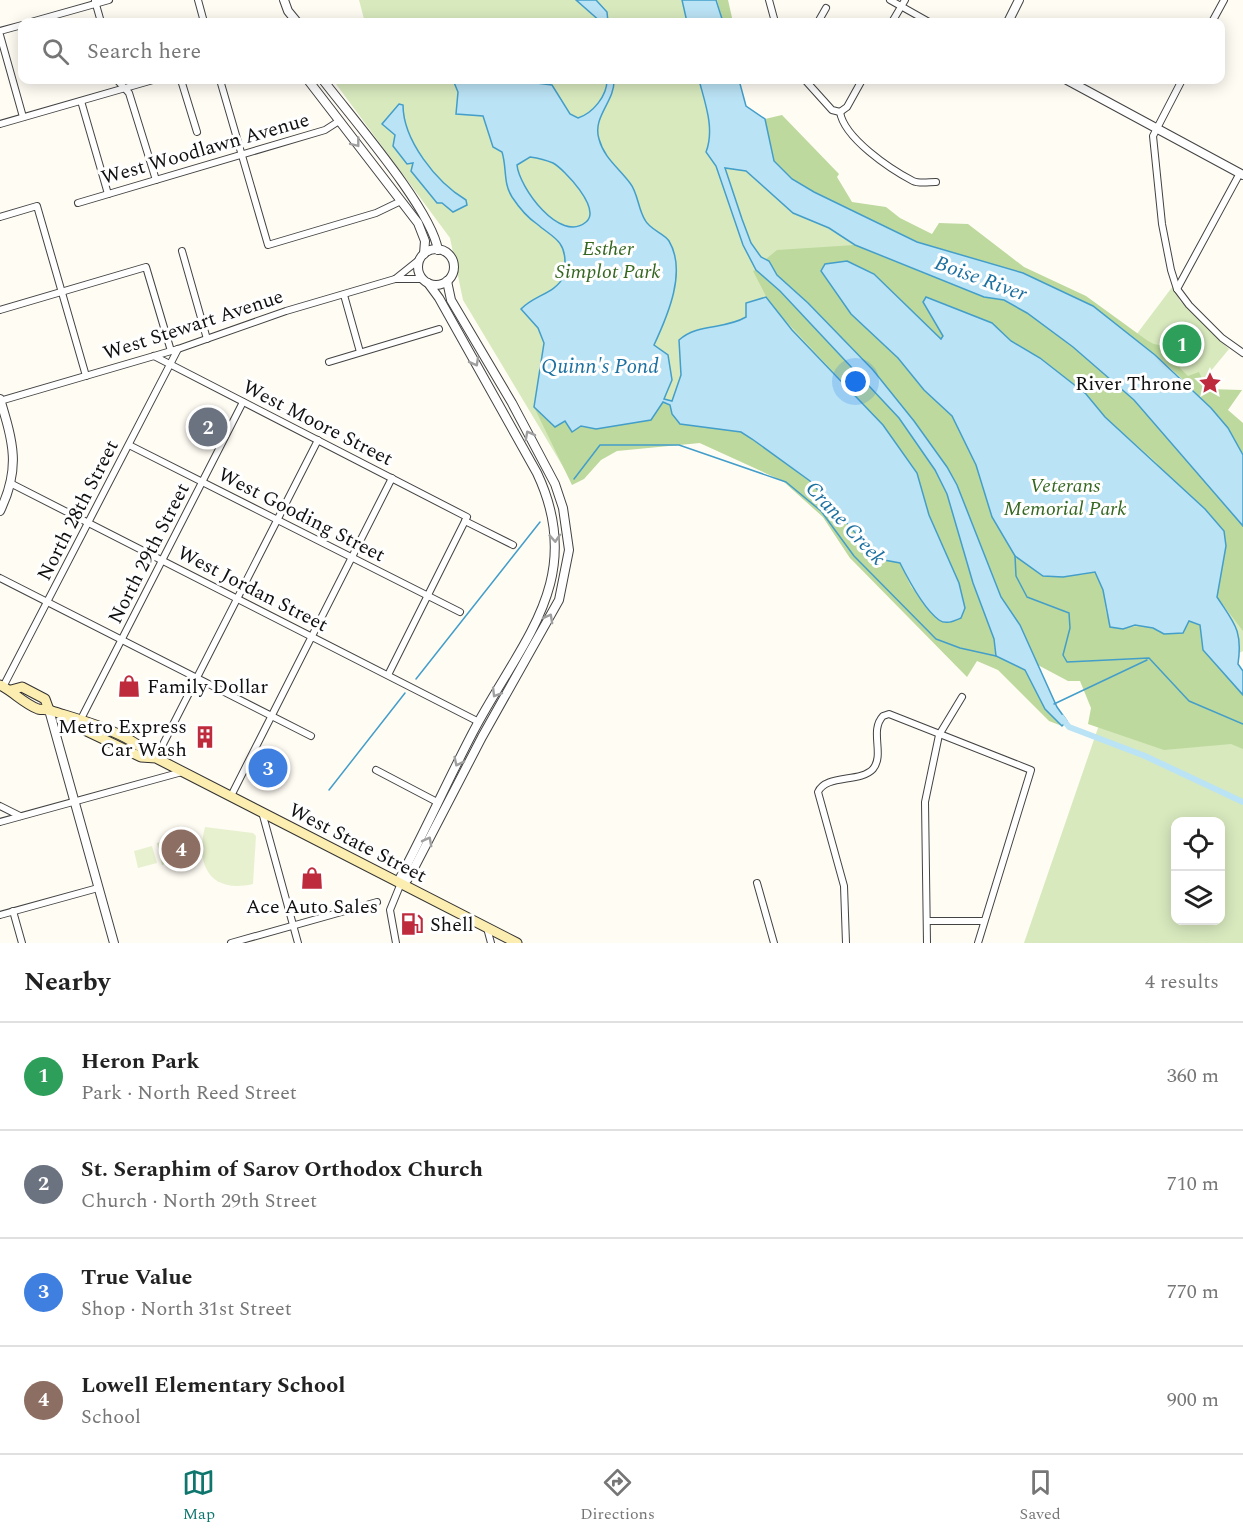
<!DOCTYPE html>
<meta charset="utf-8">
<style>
body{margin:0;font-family:Spectral,serif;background:#f6f6f6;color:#222}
.controls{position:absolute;right:18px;bottom:18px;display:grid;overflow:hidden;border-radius:12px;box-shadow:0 3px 15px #0003}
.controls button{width:54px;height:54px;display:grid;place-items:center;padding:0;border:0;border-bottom:2px solid #e0e0e0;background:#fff;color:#222;font:30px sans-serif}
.you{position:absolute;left:856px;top:382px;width:21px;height:21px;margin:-15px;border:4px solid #fff;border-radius:50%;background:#1a73e8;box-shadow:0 0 0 9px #1a73e833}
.badge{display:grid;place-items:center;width:39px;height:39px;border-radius:50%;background:#0f766e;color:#fff;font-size:20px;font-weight:700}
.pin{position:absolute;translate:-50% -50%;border:3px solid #fff;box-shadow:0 2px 6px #0006}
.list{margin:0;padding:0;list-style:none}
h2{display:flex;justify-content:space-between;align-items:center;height:78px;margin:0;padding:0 24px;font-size:26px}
h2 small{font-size:20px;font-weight:400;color:#767676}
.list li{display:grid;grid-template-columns:39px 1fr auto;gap:18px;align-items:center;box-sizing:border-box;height:108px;padding:0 24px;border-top:2px solid #e0e0e0}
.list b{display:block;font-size:22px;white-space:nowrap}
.list p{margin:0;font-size:20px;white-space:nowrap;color:#767676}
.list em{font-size:20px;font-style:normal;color:#767676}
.icon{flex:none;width:33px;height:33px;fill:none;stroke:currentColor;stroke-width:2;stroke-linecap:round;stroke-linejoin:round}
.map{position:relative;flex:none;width:1243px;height:943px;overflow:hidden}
.search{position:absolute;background:#fff;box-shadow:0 3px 15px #0003;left:18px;right:18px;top:18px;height:66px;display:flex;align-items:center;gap:15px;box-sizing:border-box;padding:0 21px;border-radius:12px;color:#767676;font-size:22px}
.sheet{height:510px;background:#fff}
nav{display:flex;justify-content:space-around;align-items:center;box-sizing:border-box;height:84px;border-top:2px solid #e0e0e0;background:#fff;font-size:16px;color:#767676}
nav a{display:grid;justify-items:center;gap:3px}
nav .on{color:#0f766e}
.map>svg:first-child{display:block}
</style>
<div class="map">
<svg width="1243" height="943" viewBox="0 0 1243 943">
<rect width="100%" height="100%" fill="#fffcf4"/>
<g fill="#d8e9be" fill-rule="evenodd">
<polygon points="359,0 682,0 687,22 352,22 364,19"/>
<path d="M333,80H699C705,103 715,129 706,152L746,171L793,213L829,228L855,244L1027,313L1073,347L1134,400L1243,526V651L1215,666L1243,695V943H1024L1130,635L998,670L850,558L823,517L783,481L682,435L594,445L565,470L463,300L450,238ZM1176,822H1220V921H1176Z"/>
<polygon points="1173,286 1180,301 1229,349 1210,372 1220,400 1133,339"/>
<polygon points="170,840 174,856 167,858 168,863 162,865 157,843"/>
</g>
<g fill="#bdd99d">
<polygon points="717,0 728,0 733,22 723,22"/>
<path d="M782,115L839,174L837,177L852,202L886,207L900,218L932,234L939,223L968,224L1024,267L1086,296L1148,341C1161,349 1174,343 1186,353L1179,363L1180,368L1188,376L1199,372L1207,389L1242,390L1228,410L1243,423V455C1216,409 1176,369 1133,339L952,253L917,242L814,192L792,179L774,161L765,119Z"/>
<path d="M855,245L984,297L1003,300L1027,313L1073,347L1134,400L1243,526V631L1217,597L1226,546L1156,462L1105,417L1086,394L1040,358L1011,341L992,323L926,297L943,336L941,340L898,358L924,390L952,416L976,465L1082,575L1095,571L1103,590L1106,613L1123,629C1138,624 1150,626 1164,634L1189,621L1200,625L1203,650L1243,695V749L1231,744L1164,750L1088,724L1091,708L1080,681H1068L1036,664L1020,625L1001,597L957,485L947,467L914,421L873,370L808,303L777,275L766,259L777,250Z"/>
<polygon points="756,270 780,291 899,418 935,470 947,493 973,583 994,639 996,656 1025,670 1045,709 1062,726 1049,721 998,670 977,661 967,677 850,558 823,517 783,481 700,443 617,451 601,460 584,479 572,485 534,407 555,427 565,421 596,429 651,419 663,402 670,405 672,414 689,426 702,425 741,432 788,463 810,481 872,552 884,560 900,563 911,587 925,602 943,547 929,515 917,473 883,425 770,304 753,271"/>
</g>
<g fill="#e8f1cf">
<path d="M205,827L253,833L256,836L253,884C210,894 195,865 205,827Z"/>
<polygon points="152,846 157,863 138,868 134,851"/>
</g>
<g fill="#bae3f5" stroke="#439eca" stroke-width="1.5" fill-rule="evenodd">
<polygon points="576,0 596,0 607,12 608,22 601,22"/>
<polygon points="682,0 716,0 723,22 687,22"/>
<path d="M453,80H513L552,85L570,114L578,118C593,113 607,96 607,80H614C615,101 592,117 599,139C604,158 619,168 630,183C638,193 638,209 645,220C650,230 664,233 669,241C687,271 668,315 654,345L668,355L672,380L664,399L672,401L681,375L679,340C698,323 724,330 746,317V303L766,297L792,330L883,425L917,473L929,515L959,583L965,608L961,618C954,621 946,625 939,620C924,609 908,579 900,563L884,560L872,552L810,481L752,439L741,432L680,424L672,414L670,405L663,402L651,420L596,429L581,426L572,432L565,421L555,427L534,407L544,343L538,328L521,309C534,295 555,294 564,276C566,272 565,266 565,262C565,240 552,237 537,224C528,218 518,206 512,197C503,183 507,168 502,152L493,147L483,116L456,114L458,92ZM530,157C537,158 546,160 553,163C564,169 602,209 586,222C560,244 519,187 517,165Z"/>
<path d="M699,80H739L746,106L765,119L774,161L792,179L814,192L917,242L1023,273L1093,306L1155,355L1211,408L1228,428L1243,455V526L1134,400L1073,347L1027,313L1004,300L984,297L855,245L829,228L793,213L746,171L725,168L742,219L751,243L761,257L769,261L777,275L808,303L873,370L914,421L947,467L957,485L1001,597L1020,625L1057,707L1067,721L1062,726L1045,709L1025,670L996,656L994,639L973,583L947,494L935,470L899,418L780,291L756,270L743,245L716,166L706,152C715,129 705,103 699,80Z"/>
<path d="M399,104L403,105C403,140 436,182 466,200L467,205L453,212L442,203H437L411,171L413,163L407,164L393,146L395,135L382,124Z"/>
<path d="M847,261L874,274L941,339L943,336L923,302L926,297L992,323L1011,341L1040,358L1086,394L1105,417L1205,509L1224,531L1226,546L1217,597C1234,623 1243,630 1238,664L1243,671V695L1203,650L1200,625L1189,621L1183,633L1164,634L1153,628L1135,625L1123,629L1110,627L1103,590L1095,572L1063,577L1043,576L1015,556L992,517L976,465L952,416L924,390L898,358L851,314L821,271L825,264Z"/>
</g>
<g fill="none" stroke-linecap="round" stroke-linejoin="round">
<g stroke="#439eca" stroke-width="1.5">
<polyline points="574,479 600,445 679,445 786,482 821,511 854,556 936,639 960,648 996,656"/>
<polyline points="1015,556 1016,576 1027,597 1069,613 1070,628 1063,655 1067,662 1149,658 1189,701 1243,724"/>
<polyline points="416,679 540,522"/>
<polyline points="1054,704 1147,660"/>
<polyline points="329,790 405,693"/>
</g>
<polyline stroke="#bae3f5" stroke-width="6" points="1062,718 1069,727 1145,756 1243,802"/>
<g stroke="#434343" stroke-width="8">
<g id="minor">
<polyline points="198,0 204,22"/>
<polyline points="769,0 775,22"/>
<polyline points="890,0 929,22"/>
<polyline points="95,1 101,22"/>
<polyline points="31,22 109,0"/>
<polyline points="818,22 826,8"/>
<polyline points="892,22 905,0"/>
<polyline points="1212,22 1224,0"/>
<polyline points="0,31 22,25"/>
<polyline points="0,35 23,117"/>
<polyline points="117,80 129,93 156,180"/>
<polyline points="181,80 197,132"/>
<polyline points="220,80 268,245 376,213 401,201"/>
<polyline points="805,80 832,110 840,112"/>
<polyline points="1182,80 1153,136 1162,224 1171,270 1177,289 1189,305 1222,338 1243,353"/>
<polyline points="81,101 108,194"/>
<path d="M840,112C844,138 890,169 913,181C919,184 929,182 936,182"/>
<polyline points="840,112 847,107 862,80"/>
<polyline points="0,124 153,80"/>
<polyline points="78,203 325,130 339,121"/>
<polyline points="0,217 37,206 86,376"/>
<polyline points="182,251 207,339"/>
<polyline points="395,279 420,259"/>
<polyline points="1177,289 1240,173"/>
<polyline points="344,295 360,352"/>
<polyline points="0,310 146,267 171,351"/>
<polyline points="154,356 467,517 388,675"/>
<polyline points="329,362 439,329"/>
<polyline points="0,401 178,349 286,311 395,279 422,279"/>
<polyline points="129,445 460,612"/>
<polyline points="12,484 479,722"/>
<polyline points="465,521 513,545"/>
<polyline points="0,578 311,736"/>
<polyline points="3,687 178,349"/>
<polyline points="81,719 243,402"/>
<polyline points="156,758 318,440"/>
<polyline points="376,770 437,802"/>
<polyline points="231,796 392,478"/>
<polyline points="0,806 20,816"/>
<polyline points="262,812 298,943"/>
<polyline points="0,822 182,772"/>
<polyline points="757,883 774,943"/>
<polyline points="13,911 22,943"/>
<polyline points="0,915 98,888"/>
<polyline points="927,921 983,921"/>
<polyline points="487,928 491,943"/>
<polyline points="231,943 377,902"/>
<polyline points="396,943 390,910 401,883"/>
<path d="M846,943L844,886L818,792C826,774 860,783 873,769C885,754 869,731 883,716L889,714L1031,770L978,943"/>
<polyline points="927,943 925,802 939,735 962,697"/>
</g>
</g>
<g stroke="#434343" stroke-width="10">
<g id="tertiary">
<polyline points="284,0 288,11 297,22"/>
<polyline points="1008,22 1019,0"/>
<polyline points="308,80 418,223 425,241 424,254"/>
<path d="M323,80C351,117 431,208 438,250"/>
<polyline points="1067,80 1243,175"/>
<circle cx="436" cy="267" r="18"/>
<path d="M0,399C13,442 21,468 0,511"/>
<polyline points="49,710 114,943"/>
<polyline points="401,883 407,880 412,872 482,737 559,600 569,550 563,508 555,484 512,403 451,300 447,281"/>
<path d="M401,883L400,878C425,831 447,782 472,734C519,643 588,581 537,473L439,298L428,283"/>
</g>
</g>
<g stroke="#323232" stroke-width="11">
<g id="secondary">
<path d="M0,685C14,692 23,703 38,709C43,710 47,709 52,711C80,720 132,733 151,757"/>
<polyline points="11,690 22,687 45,699 49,710"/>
<polyline points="63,715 78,727 141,757 156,758 517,943"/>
</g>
</g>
<use href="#minor" stroke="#fff" stroke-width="6"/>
<use href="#tertiary" stroke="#fff" stroke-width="8"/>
<use href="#secondary" stroke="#fceeb1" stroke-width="9"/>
</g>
<defs><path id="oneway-chevron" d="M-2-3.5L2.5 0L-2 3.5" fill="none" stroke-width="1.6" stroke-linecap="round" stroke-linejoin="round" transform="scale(1.5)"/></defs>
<g stroke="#9f9f9f">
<use href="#oneway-chevron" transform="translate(356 143) rotate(52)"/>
<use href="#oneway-chevron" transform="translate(475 362) rotate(61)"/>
<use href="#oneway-chevron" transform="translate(529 435) rotate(-118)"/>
<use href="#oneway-chevron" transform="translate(555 538) rotate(86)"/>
<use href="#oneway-chevron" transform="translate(549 618) rotate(-61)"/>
<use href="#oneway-chevron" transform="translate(496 693) rotate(121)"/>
<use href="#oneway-chevron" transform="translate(458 762) rotate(116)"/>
<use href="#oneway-chevron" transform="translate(428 841) rotate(-62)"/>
</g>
<defs>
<g id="sight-bare" transform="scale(1.8)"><path d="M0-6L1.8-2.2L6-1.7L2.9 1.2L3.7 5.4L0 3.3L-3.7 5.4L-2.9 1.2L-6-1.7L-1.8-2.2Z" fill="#be2b3d" stroke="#fff" stroke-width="2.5" paint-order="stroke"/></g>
<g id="shop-bare" transform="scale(1.8)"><path d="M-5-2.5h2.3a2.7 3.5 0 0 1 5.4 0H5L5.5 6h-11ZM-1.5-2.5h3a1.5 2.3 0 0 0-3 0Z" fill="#be2b3d" stroke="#fff" stroke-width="2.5" paint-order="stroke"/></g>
<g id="building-bare" transform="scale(1.8)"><path d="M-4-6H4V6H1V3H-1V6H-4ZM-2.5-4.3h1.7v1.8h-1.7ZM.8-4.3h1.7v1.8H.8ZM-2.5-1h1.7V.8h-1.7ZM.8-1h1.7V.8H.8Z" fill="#be2b3d" stroke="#fff" stroke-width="2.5" paint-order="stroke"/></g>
<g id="fuel-bare" transform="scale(1.8)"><path d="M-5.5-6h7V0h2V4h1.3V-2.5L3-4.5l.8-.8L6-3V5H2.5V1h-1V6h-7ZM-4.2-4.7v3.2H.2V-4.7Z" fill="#be2b3d" stroke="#fff" stroke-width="2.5" paint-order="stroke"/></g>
</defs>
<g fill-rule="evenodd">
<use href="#sight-bare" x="1210" y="383"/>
<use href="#shop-bare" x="129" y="686"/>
<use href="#building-bare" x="205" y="737"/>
<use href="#shop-bare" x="312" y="878"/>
<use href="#fuel-bare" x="412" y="924"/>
</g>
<g text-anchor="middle" stroke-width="6" stroke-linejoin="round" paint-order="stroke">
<g font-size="20" fill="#101010" stroke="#fff">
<text transform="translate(205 148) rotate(-16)" y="7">West Woodlawn Avenue</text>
<text transform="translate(193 324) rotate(-18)" y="7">West Stewart Avenue</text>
<text transform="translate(318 422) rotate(27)" y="7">West Moore Street</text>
<text transform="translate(77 510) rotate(-63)" y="7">North 28th Street</text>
<text transform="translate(302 514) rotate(27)" y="7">West Gooding Street</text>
<text transform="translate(148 553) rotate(-63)" y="7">North 29th Street</text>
<text transform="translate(253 588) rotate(27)" y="7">West Jordan Street</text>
<text transform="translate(358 842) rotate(27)" y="7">West State Street</text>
</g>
<g font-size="20" font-style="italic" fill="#356721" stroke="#fff">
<text x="608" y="255">Esther<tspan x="608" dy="23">Simplot Park</tspan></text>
<text x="1065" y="492">Veterans<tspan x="1065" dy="23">Memorial Park</tspan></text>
</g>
<g font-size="20" fill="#101010" stroke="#fff" text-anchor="end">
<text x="1192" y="390">River Throne</text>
<text x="147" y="693" text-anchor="start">Family Dollar</text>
<text x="187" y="733">Metro Express<tspan x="187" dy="23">Car Wash</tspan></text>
<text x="312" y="913" text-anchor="middle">Ace Auto Sales</text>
<text x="430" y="931" text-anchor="start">Shell</text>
</g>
<g font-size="21" font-style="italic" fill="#1c70a0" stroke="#fff">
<text transform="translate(981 278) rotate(20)" y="7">Boise River</text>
<text x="600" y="373">Quinn's Pond</text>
<text transform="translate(846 523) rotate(47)" y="7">Crane Creek</text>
</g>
</g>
</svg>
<div class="controls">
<button><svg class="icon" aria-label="locate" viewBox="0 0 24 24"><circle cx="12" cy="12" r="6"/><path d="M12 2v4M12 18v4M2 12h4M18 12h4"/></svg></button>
<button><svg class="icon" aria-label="layers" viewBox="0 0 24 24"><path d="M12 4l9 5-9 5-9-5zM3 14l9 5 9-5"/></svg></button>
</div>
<div class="you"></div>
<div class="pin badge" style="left:1182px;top:344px;background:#2e9e5b">1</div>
<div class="pin badge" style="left:208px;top:427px;background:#6b7280">2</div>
<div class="pin badge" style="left:268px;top:768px;background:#3f7fe0">3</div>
<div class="pin badge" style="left:181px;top:849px;background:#8d6e63">4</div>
<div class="search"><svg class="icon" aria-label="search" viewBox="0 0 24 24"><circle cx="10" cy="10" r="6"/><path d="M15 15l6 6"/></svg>Search here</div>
</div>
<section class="sheet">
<h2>Nearby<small>4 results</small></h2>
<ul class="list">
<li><span class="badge" style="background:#2e9e5b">1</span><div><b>Heron Park</b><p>Park · North Reed Street</p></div><em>360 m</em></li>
<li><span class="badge" style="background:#6b7280">2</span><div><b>St. Seraphim of Sarov Orthodox Church</b><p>Church · North 29th Street</p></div><em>710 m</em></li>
<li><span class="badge" style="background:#3f7fe0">3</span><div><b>True Value</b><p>Shop · North 31st Street</p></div><em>770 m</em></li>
<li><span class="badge" style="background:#8d6e63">4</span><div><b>Lowell Elementary School</b><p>School</p></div><em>900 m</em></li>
</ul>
</section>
<nav>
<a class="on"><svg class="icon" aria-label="map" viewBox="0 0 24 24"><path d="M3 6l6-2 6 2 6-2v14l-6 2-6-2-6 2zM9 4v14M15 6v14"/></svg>Map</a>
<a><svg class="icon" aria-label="directions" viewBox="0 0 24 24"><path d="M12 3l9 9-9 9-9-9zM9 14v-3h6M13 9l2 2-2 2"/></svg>Directions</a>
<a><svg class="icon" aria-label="saved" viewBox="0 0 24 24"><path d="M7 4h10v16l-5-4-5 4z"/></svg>Saved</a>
</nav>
